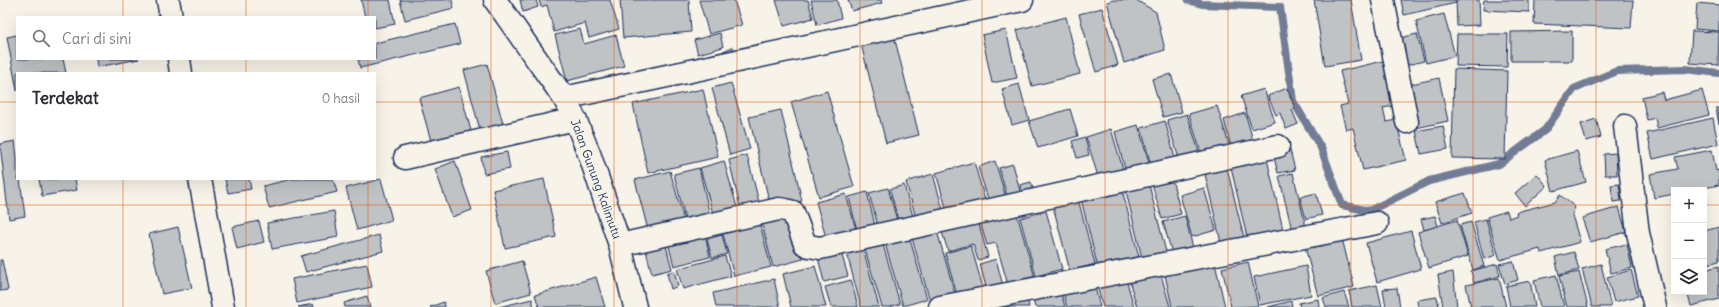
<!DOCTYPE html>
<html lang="id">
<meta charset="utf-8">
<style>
body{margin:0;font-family:Delius,sans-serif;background:#f2f2f3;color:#2b2b33}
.controls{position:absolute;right:12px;bottom:12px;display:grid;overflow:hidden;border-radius:0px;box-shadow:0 4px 16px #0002}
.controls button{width:36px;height:36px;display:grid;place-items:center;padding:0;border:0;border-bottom:1px solid #e1e1e2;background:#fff;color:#2b2b33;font:20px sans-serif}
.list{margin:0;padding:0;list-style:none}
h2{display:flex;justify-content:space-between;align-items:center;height:52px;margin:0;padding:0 16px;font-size:17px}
h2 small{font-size:13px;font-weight:400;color:#7c7c81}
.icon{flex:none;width:22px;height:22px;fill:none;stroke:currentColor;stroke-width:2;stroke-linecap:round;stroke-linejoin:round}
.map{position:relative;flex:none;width:1719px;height:307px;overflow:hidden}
.search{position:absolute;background:#fff;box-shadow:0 4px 16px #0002;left:16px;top:16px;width:360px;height:44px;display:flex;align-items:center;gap:10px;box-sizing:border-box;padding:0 14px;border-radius:0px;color:#7c7c81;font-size:15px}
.panel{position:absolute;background:#fff;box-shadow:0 4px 16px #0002;left:16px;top:72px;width:360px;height:108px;border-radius:0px}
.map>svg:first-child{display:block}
</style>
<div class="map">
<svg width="1719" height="307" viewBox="0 0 1719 307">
<rect width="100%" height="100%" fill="#f7f3e8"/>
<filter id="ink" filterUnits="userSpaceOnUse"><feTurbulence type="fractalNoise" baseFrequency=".025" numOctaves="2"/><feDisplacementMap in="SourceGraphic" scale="8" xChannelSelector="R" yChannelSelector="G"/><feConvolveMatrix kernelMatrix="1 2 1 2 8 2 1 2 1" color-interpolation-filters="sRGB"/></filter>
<g filter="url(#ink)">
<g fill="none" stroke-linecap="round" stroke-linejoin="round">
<polyline stroke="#727c95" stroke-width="8" points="1188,0 1202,4 1280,7 1293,101 1321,148 1342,205 1369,211 1429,181 1499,164 1545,130 1574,89 1617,71 1685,69 1719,73"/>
</g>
<g fill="#c0c3c5" stroke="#1b2f5e">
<polygon points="361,0 390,0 395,24 375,28 375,17 365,17"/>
<polygon points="400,0 452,0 454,8 405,20"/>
<polygon points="520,0 536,0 538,7 523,12"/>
<polygon points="539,0 610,0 619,29 589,38 585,23 554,32 547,5 541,7"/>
<polygon points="620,0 689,0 691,32 623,38"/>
<polygon points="699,0 734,0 742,25 709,34"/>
<polygon points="776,0 808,0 813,18 784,26"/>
<polygon points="811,0 837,0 841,18 817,25"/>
<polygon points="848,0 881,0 882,3 852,11"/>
<polygon points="1114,0 1136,0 1156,12 1165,50 1124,63 1107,2"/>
<polygon points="1314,0 1351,0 1361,60 1325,66"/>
<polygon points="1401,0 1455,0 1456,3 1404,15"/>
<polygon points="1456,0 1479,0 1480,25 1457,26"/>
<polygon points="1484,0 1529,0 1529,12 1483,10"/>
<polygon points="1535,0 1633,0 1631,28 1534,24"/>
<polygon points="1697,3 1719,5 1719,31 1695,29"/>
<polygon points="1102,8 1118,65 1096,72 1079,14"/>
<polygon points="1444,14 1455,56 1426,63 1416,21"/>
<polygon points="1066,17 1080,74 1032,86 1017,30"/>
<polygon points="455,24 460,44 360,68 358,59 375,59 375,43"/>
<polygon points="580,29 584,44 616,35 624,66 567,81 555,35"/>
<polygon points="1006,30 1017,78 992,83 982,35"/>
<polygon points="1572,31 1572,61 1511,61 1511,32"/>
<polygon points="1692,31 1719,32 1718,65 1690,63"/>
<polygon points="720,33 723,47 698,54 694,40"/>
<polygon points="1417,34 1424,61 1407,65 1400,38"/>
<polygon points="1457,34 1508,34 1507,67 1456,66"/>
<polygon points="17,35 17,59 63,59 66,73 17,73 17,91 7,37"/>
<polygon points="894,36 919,135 886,143 861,44"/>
<polygon points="733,47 735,55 725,58 723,51"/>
<polygon points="96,59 139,59 97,67"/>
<polygon points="1383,61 1394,106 1383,108 1386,122 1396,120 1406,160 1363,170 1353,128 1346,130 1340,106 1348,104 1340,71"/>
<polygon points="487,64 503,124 480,130 464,70"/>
<polygon points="1454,69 1507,71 1505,159 1452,158"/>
<polygon points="1171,74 1182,112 1163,117 1152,79"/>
<polygon points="1439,78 1448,121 1416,128 1407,85"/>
<polygon points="731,83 750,149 730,155 712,88"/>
<polygon points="1019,84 1029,120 1012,125 1002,89"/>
<polygon points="459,87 471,131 431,141 419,98"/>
<polygon points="1287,88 1295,109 1292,110 1298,124 1286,129 1280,113 1276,115 1268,96"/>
<polygon points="703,89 718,157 648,173 633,104"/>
<polygon points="1264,89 1275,122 1252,129 1241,96"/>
<polygon points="1702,90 1709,115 1657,128 1655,118 1647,120 1642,97 1662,92 1664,100"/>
<polygon points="827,91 854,187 819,197 791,102"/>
<polygon points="1217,106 1231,151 1203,159 1189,114"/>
<polygon points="1716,108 1719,108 1719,124"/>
<polygon points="1070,109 1078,136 1038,148 1029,121"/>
<polygon points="781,110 802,201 771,209 749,117"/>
<polygon points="1245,113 1255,147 1233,154 1224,120"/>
<polygon points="1187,114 1201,158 1181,165 1167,120"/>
<polygon points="1713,118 1718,144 1653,159 1647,133"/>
<polygon points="1596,119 1601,137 1586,141 1581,124"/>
<polygon points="1165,121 1176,162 1152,169 1141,128"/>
<polygon points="1138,125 1151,169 1127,176 1115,132"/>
<polygon points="1443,126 1448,149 1421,154 1416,131"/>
<polygon points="1111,129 1125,176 1100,183 1086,137"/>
<polygon points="1085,137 1089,155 1077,158 1072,141"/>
<polygon points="15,141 17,158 17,179 20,179 25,216 9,219 0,144"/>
<polygon points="1289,146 1295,170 1278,173 1272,150"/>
<polygon points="1712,150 1716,171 1719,170 1719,185 1694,190 1674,190 1674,194 1654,198 1650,174 1678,169 1675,157"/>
<polygon points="1577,151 1586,182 1553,191 1545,160"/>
<polygon points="507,152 510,169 484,174 481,157"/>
<polygon points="1616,153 1617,175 1605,175 1604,154"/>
<polygon points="747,155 760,206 741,211 729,160"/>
<polygon points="1267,159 1284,234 1248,242 1231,167"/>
<polygon points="455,161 472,210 452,217 435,169"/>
<polygon points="724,161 738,211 714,217 700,168"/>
<polygon points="995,161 1007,201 990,205 978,167"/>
<polygon points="974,162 987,207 949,218 936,173"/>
<polygon points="1013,164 1022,199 1009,203 999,168"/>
<polygon points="699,168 710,216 686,222 674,174"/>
<polygon points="1227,168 1245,242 1222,247 1205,174"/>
<polygon points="670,171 684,220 648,230 635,180"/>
<polygon points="1293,173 1306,227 1292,230 1279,176"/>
<polygon points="933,174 943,210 916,218 906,182"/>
<polygon points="1537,174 1547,186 1525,206 1515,193"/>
<polygon points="39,179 75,179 77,190 42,196"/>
<polygon points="225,179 249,179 251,189 228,193"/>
<polygon points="292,179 333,179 337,192 269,208 263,186"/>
<polygon points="381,179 392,220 357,230 346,188"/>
<polygon points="544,179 556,237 505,248 493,190"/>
<polygon points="1172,179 1181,214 1162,219 1152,184"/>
<polygon points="1031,182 1035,195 1023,198 1020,185"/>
<polygon points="1619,184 1621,201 1613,202 1611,185"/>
<polygon points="904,185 914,220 899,224 890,189"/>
<polygon points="1149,185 1166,252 1142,258 1126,191"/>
<polygon points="888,188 898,224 879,230 869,193"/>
<polygon points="1204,188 1216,230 1192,237 1180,195"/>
<polygon points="1122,189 1139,257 1098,268 1081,199"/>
<polygon points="867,192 876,230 858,234 849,197"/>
<polygon points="1316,193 1322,215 1306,219 1300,197"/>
<polygon points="1465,193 1472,213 1442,223 1435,202"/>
<polygon points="846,194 857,233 827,241 816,202"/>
<polygon points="1560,195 1575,207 1572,215 1580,242 1541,253 1540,249 1500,260 1487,217 1507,211 1509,218 1517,215 1516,212 1555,202"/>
<polygon points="1078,199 1095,264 1070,271 1053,206"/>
<polygon points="1619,207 1626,232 1590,242 1582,218"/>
<polygon points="334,211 338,237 272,249 267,223"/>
<polygon points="1016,211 1035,278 1008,285 996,243 987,245 980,222"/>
<polygon points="1046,211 1062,269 1036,276 1020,218"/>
<polygon points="792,216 803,259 773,267 762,224"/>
<polygon points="1185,216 1193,248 1172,253 1163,222"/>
<polygon points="1435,216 1438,226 1424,230 1421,219"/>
<polygon points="1486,219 1496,255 1484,259 1474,222"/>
<polygon points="1457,220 1468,256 1429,268 1418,232"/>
<polygon points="259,221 264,242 237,249 232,227"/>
<polygon points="978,221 988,257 978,260 973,244 948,251 942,232"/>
<polygon points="1471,222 1484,266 1473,270 1460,225"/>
<polygon points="760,224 771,267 734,276 723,234"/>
<polygon points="178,227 192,288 162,294 149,234"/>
<polygon points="1719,227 1719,261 1704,265 1704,231"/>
<polygon points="704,230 710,257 674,266 667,239"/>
<polygon points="937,231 955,294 930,301 912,238"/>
<polygon points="1411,231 1421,269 1377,282 1366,243"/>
<polygon points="1341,234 1354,287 1318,296 1304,243"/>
<polygon points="379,235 383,251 306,272 301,256"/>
<polygon points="722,235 727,254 712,258 707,239"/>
<polygon points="909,236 927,299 903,306 885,243"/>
<polygon points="882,241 900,304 890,307 882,307 864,246"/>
<polygon points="665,242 672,269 652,274 645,247"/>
<polygon points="1627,244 1632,268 1611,273 1605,249"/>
<polygon points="862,245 879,307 861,307 846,250"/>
<polygon points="971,246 983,288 957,295 945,253"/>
<polygon points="841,252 848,276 824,282 818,257"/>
<polygon points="1574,252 1579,270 1559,275 1555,257"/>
<polygon points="725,256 731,276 683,289 677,269"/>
<polygon points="996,259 1003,286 987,291 980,264"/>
<polygon points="1214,259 1225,307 1172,307 1164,270"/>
<polygon points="0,260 2,260 8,290 0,291"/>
<polygon points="522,261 531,293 495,303 486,271"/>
<polygon points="1513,261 1518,280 1505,284 1499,264"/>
<polygon points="1248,262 1258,306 1231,307 1222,268"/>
<polygon points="367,264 372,287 297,303 292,279"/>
<polygon points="1497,264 1500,276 1474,283 1471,271"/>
<polygon points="1601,264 1611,307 1592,307 1582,269"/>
<polygon points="815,266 826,307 791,307 783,274"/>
<polygon points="1306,266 1311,295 1260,305 1254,277"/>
<polygon points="1719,266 1719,299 1691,306 1687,292 1704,292 1704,270"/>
<polygon points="1631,270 1638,296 1614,302 1607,277"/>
<polygon points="674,271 678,286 671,289 667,273"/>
<polygon points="1160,271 1170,307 1137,307 1129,280"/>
<polygon points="1453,272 1457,307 1443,307 1438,275"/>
<polygon points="1579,272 1588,307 1567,307 1559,276"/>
<polygon points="1125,275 1134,307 1103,307 1096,283"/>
<polygon points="1556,275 1564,307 1540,307 1534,280"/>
<polygon points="596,277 605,307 539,307 535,295"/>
<polygon points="1499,278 1506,307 1471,307 1466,285"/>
<polygon points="774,279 780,307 716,307 713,293"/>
<polygon points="851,280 858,307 831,307 825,287"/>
<polygon points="1530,281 1535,307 1510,307 1506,286"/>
<polygon points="1094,284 1100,307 1067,307 1063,292"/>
<polygon points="1377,285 1382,307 1352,307 1349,291"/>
<polygon points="1397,288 1400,307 1386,307 1383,289"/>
<polygon points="1344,292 1349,307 1326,307 1323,298"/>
<polygon points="1061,293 1065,307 1035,307 1033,301"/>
<polygon points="1026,294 1029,307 996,307"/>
<polygon points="367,296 370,307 345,307 344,303"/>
<polygon points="1437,297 1439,307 1418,307 1417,300"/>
<polygon points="532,299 534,307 499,307"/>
<polygon points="1318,299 1319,307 1300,307 1299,303"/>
<polygon points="1291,301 1292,307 1268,307"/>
<polygon points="444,302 445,307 430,307"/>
<polygon points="313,304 314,307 298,307"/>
</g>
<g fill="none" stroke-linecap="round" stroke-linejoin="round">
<g stroke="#1b2f5e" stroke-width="25">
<g id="minor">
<polyline points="168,0 171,17"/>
<polyline points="495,0 564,98 575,119 590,156 620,245 635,307"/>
<polyline points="1383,0 1407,122"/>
<polyline points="179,59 181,73"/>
<polyline points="564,98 1022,0"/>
<polyline points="1625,126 1638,233 1655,307"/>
<polyline points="405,158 575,119"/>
<polyline points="200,179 223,307"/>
<polyline points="620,245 779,209 786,210 793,212 805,244 809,246 820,248 1278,146"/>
<polyline points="940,307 1377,223"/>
</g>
</g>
<use href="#minor" stroke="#f7f3e8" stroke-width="22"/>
</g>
</g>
<path fill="none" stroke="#e8590c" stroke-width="1" stroke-opacity="0.55" d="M123,0V17M246,0V17M368,0V17M491,0V307M614,0V307M737,0V307M860,0V307M982,0V307M1105,0V307M1228,0V307M1351,0V307M1473,0V307M1596,0V307M123,59V73M246,59V73M368,59V73M0,102H17M375,102H1719M123,179V307M246,179V307M368,179V307M0,205H1674M1704,205H1719"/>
<g text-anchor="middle" stroke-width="4" stroke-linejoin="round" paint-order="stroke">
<g font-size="12" fill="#1b2f5e" stroke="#f7f3e8">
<text transform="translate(596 179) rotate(70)" y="4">Jalan Gunung Kalimutu</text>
</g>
</g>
</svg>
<div class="controls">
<button>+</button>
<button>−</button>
<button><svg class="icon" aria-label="layers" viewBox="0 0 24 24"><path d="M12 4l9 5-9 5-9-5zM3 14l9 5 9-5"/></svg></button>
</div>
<div class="search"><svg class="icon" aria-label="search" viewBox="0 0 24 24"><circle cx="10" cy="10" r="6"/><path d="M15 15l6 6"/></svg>Cari di sini</div>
<section class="panel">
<h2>Terdekat<small>0 hasil</small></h2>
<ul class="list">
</ul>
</section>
</div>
